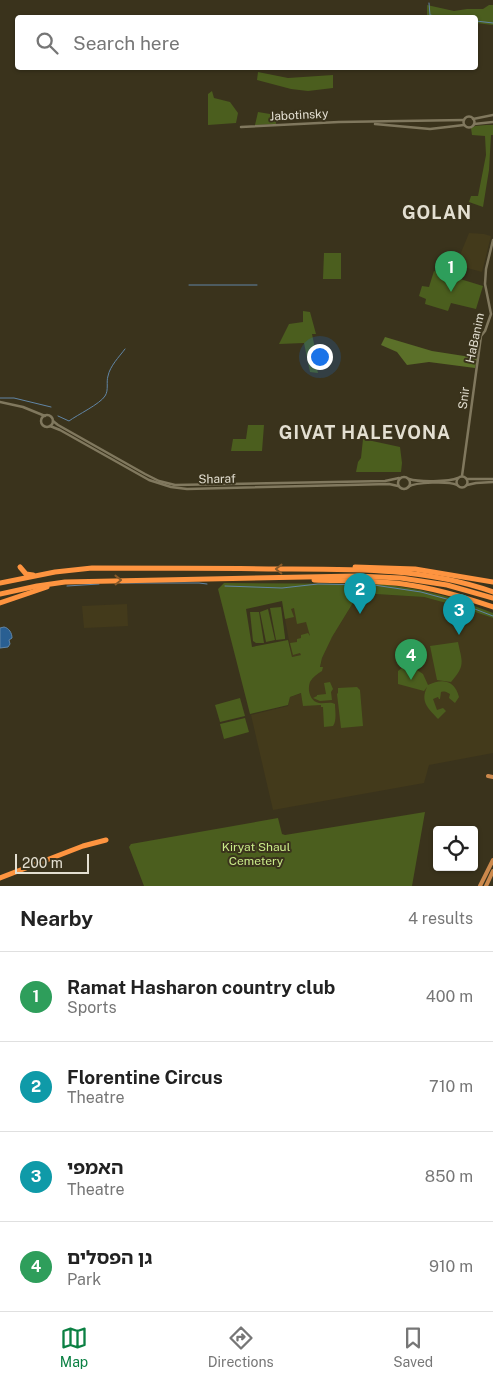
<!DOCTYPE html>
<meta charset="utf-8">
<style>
body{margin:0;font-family:"Public Sans","Noto Sans Hebrew",sans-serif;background:#f2f2f2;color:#222}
.controls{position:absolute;right:15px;bottom:15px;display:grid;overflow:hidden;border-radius:5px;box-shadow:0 1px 4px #0004}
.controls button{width:45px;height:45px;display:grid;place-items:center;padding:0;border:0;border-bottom:1px solid #e0e0e0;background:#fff;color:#222;font:25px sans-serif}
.scale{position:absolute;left:15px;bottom:12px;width:74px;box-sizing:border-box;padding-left:5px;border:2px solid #e3dfd1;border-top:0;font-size:14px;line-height:18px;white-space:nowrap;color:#e3dfd1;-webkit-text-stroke:4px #3a331c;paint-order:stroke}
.you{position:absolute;left:319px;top:356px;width:18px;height:18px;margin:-12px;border:4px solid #fff;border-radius:50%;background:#1a73e8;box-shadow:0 0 0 8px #1a73e833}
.badge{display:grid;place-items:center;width:32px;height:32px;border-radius:50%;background:#0b8043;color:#fff;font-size:16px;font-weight:700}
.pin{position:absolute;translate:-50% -41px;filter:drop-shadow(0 1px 2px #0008)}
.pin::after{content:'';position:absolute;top:26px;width:18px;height:15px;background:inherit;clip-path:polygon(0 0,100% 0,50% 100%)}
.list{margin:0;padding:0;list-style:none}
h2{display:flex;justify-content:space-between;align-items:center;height:65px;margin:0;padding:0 20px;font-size:21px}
h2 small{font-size:16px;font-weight:400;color:#767676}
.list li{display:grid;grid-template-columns:32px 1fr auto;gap:15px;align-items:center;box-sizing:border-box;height:90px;padding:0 20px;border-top:1px solid #e0e0e0}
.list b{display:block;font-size:19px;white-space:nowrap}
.list p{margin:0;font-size:16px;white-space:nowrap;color:#767676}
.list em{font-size:16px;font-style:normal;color:#767676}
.icon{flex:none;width:28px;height:28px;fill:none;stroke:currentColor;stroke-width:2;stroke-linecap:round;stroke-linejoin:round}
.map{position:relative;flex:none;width:493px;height:886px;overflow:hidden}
.search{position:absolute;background:#fff;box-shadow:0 1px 4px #0004;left:15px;right:15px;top:15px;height:55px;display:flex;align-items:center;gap:12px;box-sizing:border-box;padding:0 18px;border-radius:5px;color:#767676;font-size:19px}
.sheet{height:425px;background:#fff}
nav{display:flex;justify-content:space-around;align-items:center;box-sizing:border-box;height:70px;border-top:1px solid #e0e0e0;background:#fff;font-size:14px;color:#767676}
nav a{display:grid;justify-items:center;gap:2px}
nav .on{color:#0b8043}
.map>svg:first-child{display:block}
</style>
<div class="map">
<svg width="493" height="886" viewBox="0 0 493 886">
<rect width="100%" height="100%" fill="#3a331c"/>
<g fill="#433a1b">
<polygon points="469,233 484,234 491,236 482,272 456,265"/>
<polygon points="359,593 424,597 457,606 493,618 493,753 429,765 424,783 273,810 251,715 288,706 290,697 302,693 320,668 322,658 330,640"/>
<polygon points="127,604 128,626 84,628 82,606"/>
<polygon points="303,607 310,636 301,655 292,657 283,608"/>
</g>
<g fill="#4b5e1e" fill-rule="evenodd">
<polygon points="427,5 454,11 467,9 483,9 489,5 493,5 493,25 476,23 476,18 438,18 427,16"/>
<polygon points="258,72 288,78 333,75 333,88 308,91 291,89 257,80"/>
<polygon points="212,91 214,98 230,102 238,113 236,123 208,125 208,94"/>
<polygon points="258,112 276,115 276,124 255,125"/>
<polygon points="486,125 493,125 493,135 491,135 489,170 483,207 469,202 471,196 478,196 486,155 485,136 472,135 471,128 475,126"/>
<polygon points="324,253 341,253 341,279 323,279"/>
<polygon points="434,271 483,286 476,309 451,303 448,311 425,304 426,299 419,296 422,286 429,287"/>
<polygon points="303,311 310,312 316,334 312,334 319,368 317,369 318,373 310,372 304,343 279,344 289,324 303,322"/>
<polygon points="248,425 264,425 262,451 231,451 233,439 246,439"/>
<polygon points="363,439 400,447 402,463 401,472 356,472 358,462 361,458"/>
<path d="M224,583L383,584L420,590L453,598L493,613V618L457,606L424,597L359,593L332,637L322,658L320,667H323L322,671C317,674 313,677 310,682C307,690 310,701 319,703C325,704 330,701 335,704C335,711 337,720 333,726L324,727L323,707H321V705L303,706L301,693L290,697L288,705L250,714L218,589ZM282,601L285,619L294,617L291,609L294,608L297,624L306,622L310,636L308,633L301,635V638L297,639V642L290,643L293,655L300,653L301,655L292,657L288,640L252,647L246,609Z"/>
<polygon points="281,607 285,637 285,639 276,640 270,608"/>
<polygon points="268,609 275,640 266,642 260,612"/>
<polygon points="250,612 259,612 264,643 256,643 253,641"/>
<path d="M458,642C462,662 466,665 451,682L437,680L430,646Z"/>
<path d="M411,666L423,674L428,685C442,678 455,680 459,697L455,703L449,698L450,694C446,692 446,691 441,692L440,699H439L438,697L433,699L437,710L443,708L446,711L438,719C428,708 420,702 427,687L424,691L398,684V671L402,668Z"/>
<polygon points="330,682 333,689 331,692 332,700 320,701 313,698 317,696 317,695 326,694 324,683"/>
<polygon points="357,687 360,690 363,726 341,728 337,694 338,693 338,688"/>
<polygon points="240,698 245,716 220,722 215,705"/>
<polygon points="245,718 249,732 224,739 220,724"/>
<polygon points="425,812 412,886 144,886 129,847 131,844 278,818 282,834 285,835"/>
</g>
<polygon fill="#5b7029" points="385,337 432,351 477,358 475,368 429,362 407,365 397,352 381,345"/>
<path fill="#295f92" stroke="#6185a5" d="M4,627C9,628 12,633 12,638L9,640L10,644L8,647L0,648V628Z"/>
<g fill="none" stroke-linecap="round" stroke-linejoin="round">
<g stroke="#6185a5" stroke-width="1">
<polyline points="429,3 430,15 447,18"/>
<polyline points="476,21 493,23"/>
<polyline points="189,285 257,285"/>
<polyline points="0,398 14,398 51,407"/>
<path d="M58,416L69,421C77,415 100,404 105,396C109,390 106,382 108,376C110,366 119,357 125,349"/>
<polyline points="121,583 199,583 207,584"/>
<polyline points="67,586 99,584"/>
<polyline points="225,586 282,588 318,584 374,585 421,592 454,601 493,616"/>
</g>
<g stroke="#80785e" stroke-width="2.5">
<circle cx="469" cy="122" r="5.5"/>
<polyline points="473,119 493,115"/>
<polyline points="375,124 430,129 464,125"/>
<polyline points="474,124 493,122"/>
<polyline points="241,127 339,122 464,120"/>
<polyline points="0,402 23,407 45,416"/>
<circle cx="47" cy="421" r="6"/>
<polyline points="53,421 58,425 145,474 159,481 175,485 385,481 399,478"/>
<polyline points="50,426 60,430 149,480 171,487 187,489 389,484 398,486"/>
<polyline points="462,476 481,336 485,331 491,314 485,284 486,269 493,240"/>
<circle cx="462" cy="482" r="5.5"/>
<circle cx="404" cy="483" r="6"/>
<path d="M409,479C418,482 449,482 458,478"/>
<polyline points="467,479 493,479"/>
<polyline points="467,485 476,483 493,482"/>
<path d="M408,487C415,482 449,481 457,485"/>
</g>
<g stroke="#cc894c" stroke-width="4">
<polyline points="488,776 493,777"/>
<polyline points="480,886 493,860"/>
<polyline points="486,886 493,871"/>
</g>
<g stroke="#fe9440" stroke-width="5">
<polyline points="20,567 26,574 33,575"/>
<polyline points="355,567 415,569 493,582"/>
<path d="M314,580C343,581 373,580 403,584C434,588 464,597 493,607"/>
<path d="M0,583L55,572L92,568C155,568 219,568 282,569C353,569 426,568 493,592"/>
<polyline points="0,594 37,586 65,582 356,576 401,578 447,585 493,598"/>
<polyline points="0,603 47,587"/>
<polyline points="0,878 83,846 106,840"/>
</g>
</g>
<defs><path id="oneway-chevron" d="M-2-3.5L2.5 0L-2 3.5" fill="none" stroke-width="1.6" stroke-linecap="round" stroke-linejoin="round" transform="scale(1.25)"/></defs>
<g stroke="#885a2a">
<use href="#oneway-chevron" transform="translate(279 569) rotate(-179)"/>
<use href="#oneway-chevron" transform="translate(118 580) rotate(-1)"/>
</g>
<g text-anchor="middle" stroke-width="4" stroke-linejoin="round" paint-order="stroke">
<g font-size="12" fill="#e3dfd1" stroke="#3a331c">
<text transform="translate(299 115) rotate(-3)" y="4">Jabotinsky</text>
<text transform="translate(475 338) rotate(-78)" y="4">HaBanim</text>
<text transform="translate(464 398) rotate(-83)" y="4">Snir</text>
<text transform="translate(217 479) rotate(-1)" y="4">Sharaf</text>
</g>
<g font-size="12" fill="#caeb89" stroke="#3a331c">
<text x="256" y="851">Kiryat Shaul<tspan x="256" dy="14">Cemetery</tspan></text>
</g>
<g font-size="18" font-weight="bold" letter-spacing="1" fill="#e3dfd1" stroke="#3a331c">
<text x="437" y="219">GOLAN</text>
<text x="365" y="439">GIVAT HALEVONA</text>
</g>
</g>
</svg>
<div class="controls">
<button><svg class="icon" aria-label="locate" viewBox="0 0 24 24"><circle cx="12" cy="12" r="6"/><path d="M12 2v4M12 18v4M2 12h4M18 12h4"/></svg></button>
</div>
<div class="scale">200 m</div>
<div class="you"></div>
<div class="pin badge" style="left:451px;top:292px;background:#2e9e5b">1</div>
<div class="pin badge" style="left:360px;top:614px;background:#0f9aa8">2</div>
<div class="pin badge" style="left:459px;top:635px;background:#0f9aa8">3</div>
<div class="pin badge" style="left:411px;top:680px;background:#2e9e5b">4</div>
<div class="search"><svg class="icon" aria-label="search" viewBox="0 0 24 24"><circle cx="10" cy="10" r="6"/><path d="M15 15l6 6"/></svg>Search here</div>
</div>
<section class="sheet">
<h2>Nearby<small>4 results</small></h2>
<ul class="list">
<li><span class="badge" style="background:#2e9e5b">1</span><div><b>Ramat Hasharon country club</b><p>Sports</p></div><em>400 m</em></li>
<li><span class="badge" style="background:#0f9aa8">2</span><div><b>Florentine Circus</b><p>Theatre</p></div><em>710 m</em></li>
<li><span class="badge" style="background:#0f9aa8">3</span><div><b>האמפי</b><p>Theatre</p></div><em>850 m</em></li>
<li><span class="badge" style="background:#2e9e5b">4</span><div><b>גן הפסלים</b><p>Park</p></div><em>910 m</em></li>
</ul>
</section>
<nav>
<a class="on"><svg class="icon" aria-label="map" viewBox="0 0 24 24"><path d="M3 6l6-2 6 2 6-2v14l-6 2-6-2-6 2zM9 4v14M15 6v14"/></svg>Map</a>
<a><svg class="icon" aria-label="directions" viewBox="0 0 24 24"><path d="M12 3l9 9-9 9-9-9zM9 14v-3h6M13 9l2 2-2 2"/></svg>Directions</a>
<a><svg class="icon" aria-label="saved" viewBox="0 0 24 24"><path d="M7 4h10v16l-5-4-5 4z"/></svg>Saved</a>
</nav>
